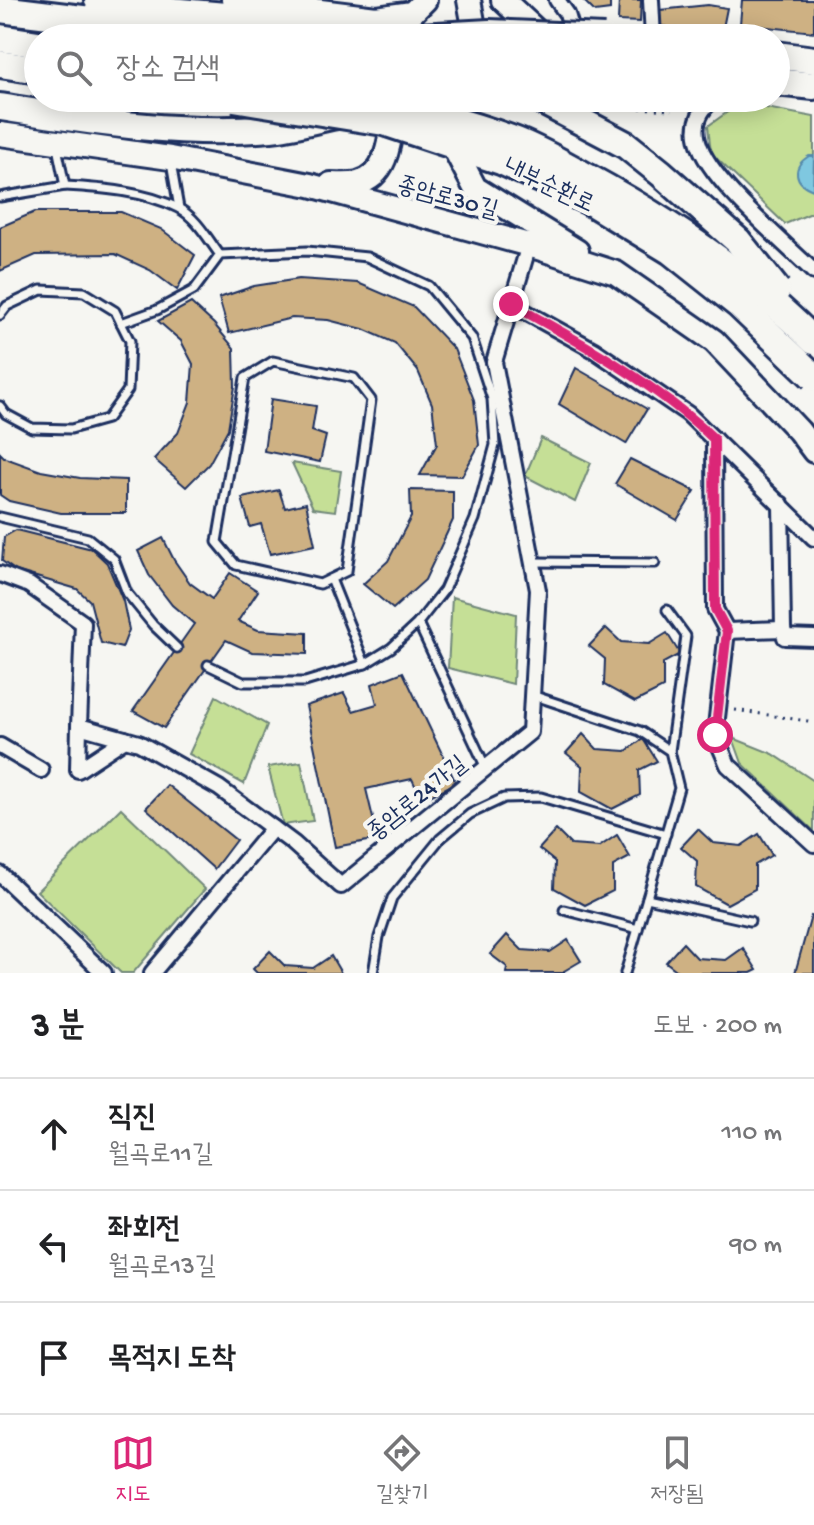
<!DOCTYPE html>
<html lang="ko">
<meta charset="utf-8">
<style>
body{margin:0;font-family:"Gochi Hand","Poor Story",sans-serif;background:#f6f6f6;color:#202124}
.stop{position:absolute;width:24px;height:24px;margin:-18px;border:6px solid #db2777;border-radius:50%;background:#fff}
.stop.end{background:#db2777;border-color:#fff;box-shadow:0 2px 8px #0008}
.list{margin:0;padding:0;list-style:none}
h2{display:flex;justify-content:space-between;align-items:center;height:104px;margin:0;padding:0 32px;font-size:34px}
h2 small{font-size:26px;font-weight:400;color:#757577}
.list li{display:grid;grid-template-columns:52px 1fr auto;gap:24px;align-items:center;box-sizing:border-box;height:112px;padding:0 32px;border-top:2px solid #e0e0e0}
.list b{display:block;font-size:30px;white-space:nowrap}
.list p{margin:0;font-size:26px;white-space:nowrap;color:#757577}
.list em{font-size:26px;font-style:normal;color:#757577}
.icon{flex:none;width:44px;height:44px;fill:none;stroke:currentColor;stroke-width:2;stroke-linecap:round;stroke-linejoin:round}
.map{position:relative;flex:none;width:814px;height:973px;overflow:hidden}
.search{position:absolute;background:#fff;box-shadow:0 4px 20px #0003;left:24px;right:24px;top:24px;height:88px;display:flex;align-items:center;gap:20px;box-sizing:border-box;padding:0 28px;border-radius:44px;color:#757577;font-size:30px}
.sheet{height:440px;background:#fff}
nav{display:flex;justify-content:space-around;align-items:center;box-sizing:border-box;height:112px;border-top:2px solid #e0e0e0;background:#fff;font-size:22px;color:#757577}
nav a{display:grid;justify-items:center;gap:4px}
nav .on{color:#db2777}
.map>svg:first-child{display:block}
</style>
<div class="map">
<svg width="814" height="973" viewBox="0 0 814 973">
<rect width="100%" height="100%" fill="#f6f6f2"/>
<filter id="ink" filterUnits="userSpaceOnUse"><feTurbulence type="fractalNoise" baseFrequency=".0125" numOctaves="2"/><feDisplacementMap in="SourceGraphic" scale="16" xChannelSelector="R" yChannelSelector="G"/><feConvolveMatrix kernelMatrix="1 2 1 2 8 2 1 2 1" color-interpolation-filters="sRGB"/></filter>
<g filter="url(#ink)">
<g fill="#c5df96" stroke="#70877a" stroke-width="2">
<polygon points="740,103 814,117 814,212 785,224 711,153 708,126"/>
<polygon points="541,438 591,463 575,502 525,476"/>
<polygon points="292,463 341,471 335,511 313,508"/>
<polygon points="452,597 516,614 513,684 448,668"/>
<polygon points="216,696 267,725 244,784 189,754"/>
<polygon points="733,738 773,754 814,781 814,831 742,763"/>
<polygon points="301,762 313,821 283,825 268,767"/>
<polygon points="121,808 205,889 133,973 121,973 37,891"/>
</g>
<path fill="#7fc8e0" stroke="#578bac" stroke-width="2" d="M809,156H814L813,190C794,183 791,167 809,156Z"/>
<g fill="#ceb183" stroke="#1b2f5e" stroke-width="2">
<polygon points="583,0 610,0 610,10 595,12"/>
<polygon points="619,0 641,0 640,22 618,21"/>
<polygon points="742,0 814,0 814,32 740,24"/>
<polygon points="708,5 727,8 722,33 659,26 660,10"/>
<polygon points="35,212 121,212 161,229 195,255 177,290 150,270 115,254 36,255 0,271 0,227"/>
<polygon points="299,279 358,283 414,307 454,349 474,400 479,445 462,476 420,475 437,444 432,404 418,371 395,343 363,329 328,320 292,318 229,333 219,298 254,286"/>
<polygon points="191,303 214,324 234,348 235,386 228,429 209,464 186,487 154,459 178,433 190,402 193,364 181,341 158,321"/>
<polygon points="576,368 647,409 626,444 559,404"/>
<polygon points="271,399 316,406 312,431 326,436 320,462 264,451"/>
<polygon points="0,453 5,458 41,471 80,478 126,480 126,513 61,513 9,501 0,495"/>
<polygon points="630,459 695,491 677,520 615,484"/>
<polygon points="279,490 285,508 306,503 315,545 270,554 261,524 250,527 242,498"/>
<polygon points="410,490 453,491 453,520 425,580 393,609 363,584 388,561 411,517"/>
<polygon points="16,530 92,549 107,563 123,601 129,630 122,648 101,643 90,601 77,589 16,571 2,561 4,537"/>
<polygon points="163,538 174,560 190,583 212,599 230,573 258,591 238,621 258,630 307,633 307,654 252,652 226,640 164,728 133,711 194,624 172,605 149,575 138,551"/>
<polygon points="606,628 621,642 649,644 667,633 680,654 663,663 663,688 635,702 604,685 605,659 589,646"/>
<polygon points="403,672 456,783 422,800 412,779 366,789 378,839 335,847 306,706 344,693 353,711 377,704 372,684"/>
<polygon points="583,734 597,749 626,751 643,739 657,761 639,770 640,795 612,809 581,792 582,766 566,753"/>
<polygon points="167,785 236,840 214,869 146,808"/>
<polygon points="698,829 713,843 741,846 759,834 772,855 755,865 755,889 727,904 696,887 697,861 681,847"/>
<polygon points="556,830 571,845 599,847 617,835 630,857 613,866 613,891 585,905 554,888 555,862 539,849"/>
<polygon points="811,916 814,917 814,973 795,973"/>
<polygon points="507,935 522,950 550,952 568,940 581,961 564,971 564,973 506,973 507,967 490,954"/>
<polygon points="683,943 697,958 726,960 743,948 757,970 751,973 680,973 666,962"/>
<polygon points="270,951 285,966 313,968 331,956 341,973 257,973 253,969"/>
</g>
<g fill="none" stroke-linecap="round" stroke-linejoin="round">
<g stroke="#1b2f5e" stroke-width="13">
<g id="lane">
<polyline points="171,163 179,208"/>
<path d="M65,186C101,188 144,191 178,208C196,217 208,239 220,255"/>
<polyline points="0,197 65,186 57,147"/>
<polyline points="0,315 7,306 41,290 84,292 115,311 130,341 128,390 107,419 71,429 32,428 6,414 0,406"/>
<polyline points="121,323 157,310 194,290 220,255 307,251 367,257 429,286 472,338 492,399 495,445 475,519 444,590 418,623 391,648 365,664 305,682 243,682 208,665"/>
<polygon points="273,361 354,378 371,400 347,571 320,584 236,565 217,542 245,378"/>
<polyline points="0,517 88,538 114,559 127,593 153,625 177,648"/>
<polyline points="533,562 655,563"/>
<polyline points="331,579 365,664"/>
<polyline points="667,610 686,636 670,751"/>
<polyline points="418,623 486,768"/>
<polyline points="532,695 640,731 670,751 679,788 625,973"/>
<polyline points="647,898 750,921"/>
<polyline points="564,910 638,929"/>
<polyline points="373,973 379,937 392,898 440,839 470,814 504,798 541,797 666,834"/>
</g>
</g>
<g stroke="#1b2f5e" stroke-width="20">
<g id="street">
<polyline points="557,0 567,14 574,38"/>
<polyline points="651,0 653,38"/>
<path d="M715,98C701,108 693,123 698,141C708,180 784,242 814,272"/>
<polyline points="511,304 594,350 688,414 814,538"/>
<polyline points="714,439 715,609 727,631 715,735 728,765 814,844"/>
<polyline points="781,504 783,629 785,637 814,638"/>
<polyline points="0,574 29,585 83,623 79,726 139,743 219,788 293,843 341,886 530,732 538,590 494,362 529,245"/>
<polyline points="727,631 783,629"/>
<polyline points="79,726 78,770 125,739"/>
<polyline points="0,746 41,770"/>
<polyline points="0,874 104,973"/>
<polyline points="152,973 273,828"/>
</g>
</g>
<g stroke="#1b2f5e" stroke-width="28">
<g id="primary">
<polyline points="233,0 376,18 421,38"/>
<polyline points="469,0 476,38"/>
<polyline points="503,0 544,38"/>
<polyline points="383,38 376,18 412,13 425,0"/>
<polyline points="0,134 170,158 310,185 529,245 616,273 714,341 799,431 814,451"/>
<path d="M331,184C340,184 350,185 358,183C389,176 390,136 394,111"/>
<polyline points="504,206 577,251"/>
</g>
</g>
<g stroke="#1b2f5e" stroke-width="32">
<g id="highway">
<polyline points="98,0 146,9 248,18 351,38"/>
<polyline points="0,9 239,38"/>
<polyline points="0,38 38,44"/>
<polyline points="776,55 814,60"/>
<polyline points="0,64 38,70"/>
<polyline points="776,82 814,86"/>
<path d="M0,107C90,121 179,136 271,128C293,126 315,119 337,115"/>
</g>
</g>
<g stroke="#1b2f5e" stroke-width="3" stroke-dasharray="2 6" stroke-linecap="butt">
<polyline points="600,106 672,110"/>
<polyline points="735,710 814,722"/>
</g>
<use href="#lane" stroke="#f6f6f2" stroke-width="7"/>
<use href="#street" stroke="#f6f6f2" stroke-width="14"/>
<use href="#primary" stroke="#f6f6f2" stroke-width="22"/>
<use href="#highway" stroke="#f6f6f2" stroke-width="26"/>
<g stroke="#1b2f5e" stroke-width="28" stroke-linecap="butt">
<polyline id="primary-bridge" points="456,98 451,142 475,188 504,206"/>
</g>
<g stroke="#1b2f5e" stroke-width="32" stroke-linecap="butt">
<g id="highway-bridge">
<polyline points="402,38 489,33 604,38"/>
<polyline points="234,98 384,122 501,161 589,201 671,251 739,305 814,377"/>
<path d="M358,98C410,108 461,121 511,139C537,148 563,164 587,177C670,222 747,274 814,341"/>
<polyline points="537,98 626,145 661,173 738,241 777,290"/>
</g>
</g>
<use href="#primary-bridge" stroke="#f6f6f2" stroke-width="22"/>
<use href="#highway-bridge" stroke="#f6f6f2" stroke-width="26"/>
</g>
</g>
<g fill="none" stroke-linecap="round" stroke-linejoin="round" filter="url(#ink)">
<path stroke="#db2777" stroke-width="10" d="M511,304C582,343 655,383 714,439L715,609L727,631L715,735"/>
</g>
<g text-anchor="middle" stroke-width="8" stroke-linejoin="round" paint-order="stroke">
<g font-size="24" fill="#1b2f5e" stroke="#f6f6f2">
<text transform="translate(550 184) rotate(25)" y="8">내부순환로</text>
<text transform="translate(448 196) rotate(15)" y="8">종암로30길</text>
<text transform="translate(416 797) rotate(-39)" y="8">종암로24가길</text>
</g>
</g>
</svg>
<div class="stop" style="left:715px;top:735px"></div>
<div class="stop end" style="left:511px;top:304px"></div>
<div class="search"><svg class="icon" aria-label="search" viewBox="0 0 24 24"><circle cx="10" cy="10" r="6"/><path d="M15 15l6 6"/></svg>장소 검색</div>
</div>
<section class="sheet">
<h2>3 분<small>도보 · 200 m</small></h2>
<ul class="list">
<li><svg class="icon" aria-label="ahead" viewBox="0 0 24 24"><path d="M12 20V5M6 11l6-6 6 6"/></svg><div><b>직진</b><p>월곡로11길</p></div><em>110 m</em></li>
<li><svg class="icon" aria-label="left" viewBox="0 0 24 24"><path d="M17 20v-9H6M10 6l-5 5 5 5"/></svg><div><b>좌회전</b><p>월곡로13길</p></div><em>90 m</em></li>
<li><svg class="icon" aria-label="arrive" viewBox="0 0 24 24"><path d="M6 21V4h12l-3 4 3 4H6"/></svg><div><b>목적지 도착</b></div></li>
</ul>
</section>
<nav>
<a class="on"><svg class="icon" aria-label="map" viewBox="0 0 24 24"><path d="M3 6l6-2 6 2 6-2v14l-6 2-6-2-6 2zM9 4v14M15 6v14"/></svg>지도</a>
<a><svg class="icon" aria-label="directions" viewBox="0 0 24 24"><path d="M12 3l9 9-9 9-9-9zM9 14v-3h6M13 9l2 2-2 2"/></svg>길찾기</a>
<a><svg class="icon" aria-label="saved" viewBox="0 0 24 24"><path d="M7 4h10v16l-5-4-5 4z"/></svg>저장됨</a>
</nav>
